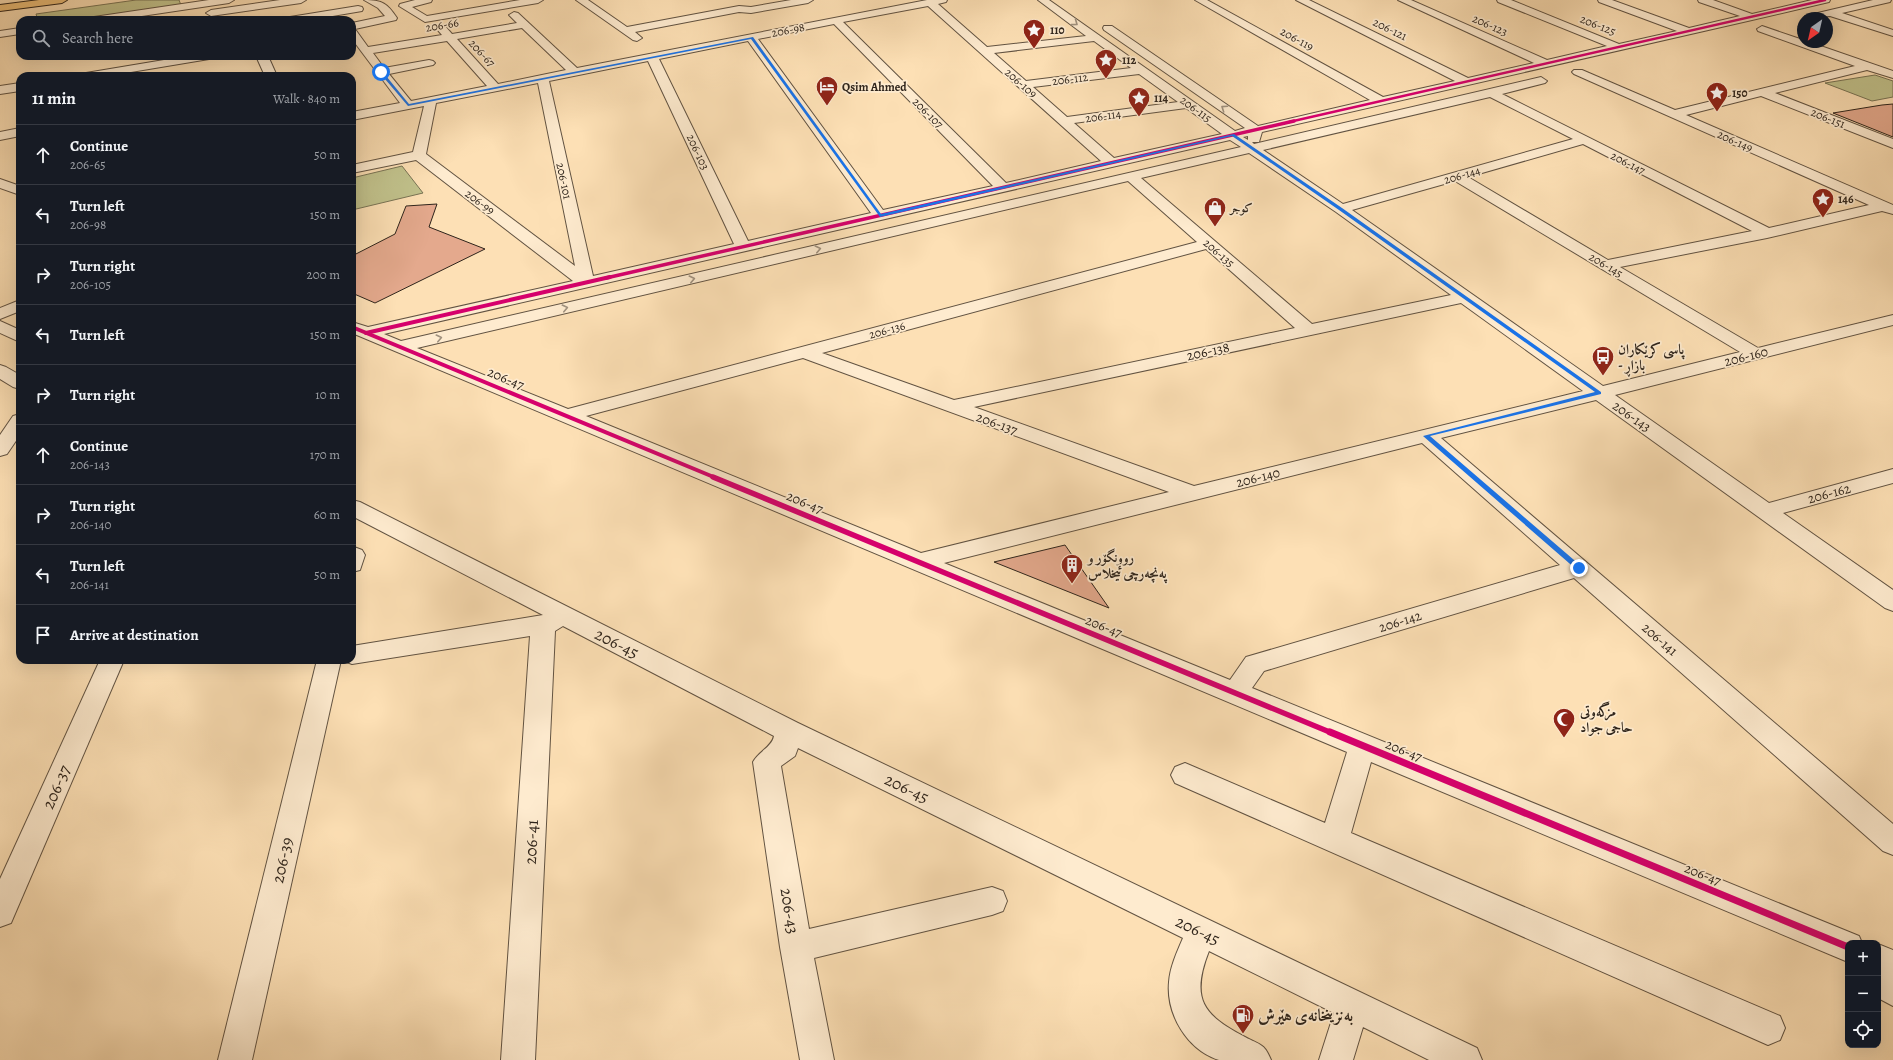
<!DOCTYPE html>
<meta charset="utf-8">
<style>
body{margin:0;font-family:Alegreya,Amiri,serif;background:#20242c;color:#f1f3f6}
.controls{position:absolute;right:12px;bottom:12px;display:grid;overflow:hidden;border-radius:8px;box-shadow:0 4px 16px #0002}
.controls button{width:36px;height:36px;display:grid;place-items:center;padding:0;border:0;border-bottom:1px solid #363941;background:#171b24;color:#f1f3f6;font:20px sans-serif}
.compass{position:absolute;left:1797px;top:12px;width:36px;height:36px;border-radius:50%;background:#171b24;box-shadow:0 4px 16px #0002;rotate:214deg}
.stop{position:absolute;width:12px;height:12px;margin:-9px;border:3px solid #1a73e8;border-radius:50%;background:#fff}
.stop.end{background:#1a73e8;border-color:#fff;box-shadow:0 1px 4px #0008}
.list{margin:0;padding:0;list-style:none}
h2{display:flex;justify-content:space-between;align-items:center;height:52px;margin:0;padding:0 16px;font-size:17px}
h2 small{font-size:13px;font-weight:400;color:#9ea1a6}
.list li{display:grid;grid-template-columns:26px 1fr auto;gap:12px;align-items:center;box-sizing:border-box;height:60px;padding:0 16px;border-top:1px solid #363941}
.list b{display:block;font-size:15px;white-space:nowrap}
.list p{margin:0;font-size:13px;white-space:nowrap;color:#9ea1a6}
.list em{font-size:13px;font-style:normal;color:#9ea1a6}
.icon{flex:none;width:22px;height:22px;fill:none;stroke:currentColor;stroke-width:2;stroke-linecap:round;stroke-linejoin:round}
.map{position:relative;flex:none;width:1893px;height:1060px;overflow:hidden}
.search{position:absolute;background:#171b24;box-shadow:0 4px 16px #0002;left:16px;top:16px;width:340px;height:44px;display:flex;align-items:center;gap:10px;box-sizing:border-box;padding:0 14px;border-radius:12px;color:#9ea1a6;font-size:15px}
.panel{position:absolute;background:#171b24;box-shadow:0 4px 16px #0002;left:16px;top:72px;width:340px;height:592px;border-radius:12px}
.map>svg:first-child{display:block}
</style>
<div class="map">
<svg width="1893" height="1060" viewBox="0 0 1893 1060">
<rect width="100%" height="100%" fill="#fde0b5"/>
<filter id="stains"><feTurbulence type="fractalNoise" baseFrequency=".005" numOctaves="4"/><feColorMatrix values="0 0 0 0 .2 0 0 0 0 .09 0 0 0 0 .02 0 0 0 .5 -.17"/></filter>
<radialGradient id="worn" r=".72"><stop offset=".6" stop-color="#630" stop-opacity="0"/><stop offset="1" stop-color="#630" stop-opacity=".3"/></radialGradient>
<g fill="#c1c28c" stroke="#787354">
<polygon points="136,0 179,0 181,5 77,20 38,20 36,14"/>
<polygon points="1875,75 1893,81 1893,97 1872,101 1825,83"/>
<polygon points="402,166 423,193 352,210 352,178"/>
</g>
<g fill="#e4a98d" stroke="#2e241b">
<polygon points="1893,104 1893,137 1833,113 1882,105"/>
<polygon points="437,204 429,227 485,249 375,303 352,293 352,256 395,234 406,206"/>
<polygon points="1065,545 1109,608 994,562"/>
</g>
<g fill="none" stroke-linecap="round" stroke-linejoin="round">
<g stroke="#625342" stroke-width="2">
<g id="minor">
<polygon points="209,0 234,0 229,3 115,20 89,20 94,17"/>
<polygon points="280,0 306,0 301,3 211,16 206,13 211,10"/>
<path d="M364,0C382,0 387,3 397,18L396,20L355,29L368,47L442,35L436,28L441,25L445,26L452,34L517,23L509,15L514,12L518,13L577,68L927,0H947L946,2L938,4L987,47L1086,36L1038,0H1049L1235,131L1245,128L1104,30L1103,28L1104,26H1112L1258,126L1370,100L1195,0H1207L1383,97L1455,81L1296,0H1309L1468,78L1534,63L1398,0H1411L1547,60L1607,46L1498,2L1497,0H1511L1619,44L1677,31L1599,2L1598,0H1612L1689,28L1740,16L1699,2L1698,0H1713L1752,14L1812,0H1830L1829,2L1752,20L1262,132L1259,142H1252L1254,144L1541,77L1547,81L1545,83L1502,94L1769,228L1869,205L1574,74L1572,72L1574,70H1582L1675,110L1855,66L1758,31L1757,29L1762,26L1803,40V42H1809L1893,71V78L1867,70L1775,93L1893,139V148L1761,96L1686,115L1893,205V214L1882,211L1767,238L1620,267L1758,348L1893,315V325L1615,395L1769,503L1893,469V483L1783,513L1893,590V611L1885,608L1596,400L1441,438L1893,824V855L1883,851L1574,578L1264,671L1252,688L1859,936L1862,943H1848V962L1371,762L1351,833L1780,1016L1785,1028L1780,1040L1768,1045L1175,783L1171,775L1175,767L1185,763L1325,823L1347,752L352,333V322L368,327L573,281L416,160L352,173V165L413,152L424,106L352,120V112L400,103L352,39V23L385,16L378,8ZM928,6L1101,161L1006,183L843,22ZM834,24L993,186L883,210L758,39ZM522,28L566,70L498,84L457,39ZM447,41L487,86L411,101L389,74L433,65L435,63L433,61L429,60L384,68L373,53ZM748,41L871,213L748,241L659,59ZM1094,41L1131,68L1026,81L994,53ZM648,61L734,244L593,276L549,81ZM1139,74L1178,102L1067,117L1033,87ZM538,83L575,266L426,154L436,103ZM1490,97L1573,139L1343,204L1263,150ZM1186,108L1222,134L1114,158L1074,123ZM1248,136V140L1243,137ZM1230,140L1241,147L401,341L384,334ZM1583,144L1752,231L1608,260L1468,177ZM1249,153L1336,212L1451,295L1312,324L1141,178ZM1128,181L1197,242L568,409L417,348ZM1455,181L1740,352L1603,386L1352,210ZM1206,249L1295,328L954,400L822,353ZM1461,303L1583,391L1194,486L974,407ZM803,358L1169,492L921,553L586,416ZM1422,443L1560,565L1246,657L1230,680L944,563Z"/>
<polygon points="415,0 432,0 431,2 412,7 427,16 520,0 543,0 538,3 425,22 399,6 400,4"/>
<polygon points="576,0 588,0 627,27 739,6 751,7 791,0 813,0 808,3 751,13 739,12 635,32 642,38 637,41 633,40"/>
<polygon points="1873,0 1891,0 1890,2 1842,13 1893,30 1893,36 1830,16 1804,18 1805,16"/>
<polygon points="358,6 362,7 363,9 362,11 309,20 285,20 290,17"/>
<polygon points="20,28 20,34 0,37 0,31"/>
<polygon points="188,56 215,56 209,59 107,76 80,76 86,73"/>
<polygon points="256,56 268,56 277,76 265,76"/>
<polygon points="20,83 20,91 0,94 0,86"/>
<polygon points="20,128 20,136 0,140 0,132"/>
<polygon points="0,179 20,186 20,195 0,188"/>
<polygon points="20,300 20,311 0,319 0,308"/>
<polygon points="0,321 20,330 20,342 0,333"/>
<polygon points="0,365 6,367 20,375 20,389 13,387 0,379"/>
<polygon points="20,414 20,435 7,454 0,456 0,435 13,416"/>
<path d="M352,500L360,502L798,723L1477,1048L1482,1060H1429L1363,1027L1353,1060H1319L1334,1013L1209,951C1190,999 1203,1015 1245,1037C1260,1045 1264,1043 1271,1060C1260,1060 1227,1060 1219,1060C1187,1050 1166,1014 1169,982C1170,967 1177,952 1183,938L798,748L795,756L781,766L809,929L992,887L1003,891L1007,901L1003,911L992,915L814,958L834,1060H800L780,947L753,762C759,751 772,747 774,736L563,626L555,631L535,1060H501L530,636L352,664L342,660H352V646L543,615L352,516Z"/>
<polygon points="354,547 362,550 365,555 360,570 352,572 352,548"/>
<polygon points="100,660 124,660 11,923 0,927 0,879"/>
<polygon points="317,660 341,660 252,1060 218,1060"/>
<polygon points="1878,944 1893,950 1893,1006 1878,998"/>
</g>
</g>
<g stroke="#2e241b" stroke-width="2">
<polygon id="highway" points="39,0 67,0 62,3 0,11 0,5"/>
</g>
<use href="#minor" fill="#feebcf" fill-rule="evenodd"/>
<use href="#highway" fill="#eec07a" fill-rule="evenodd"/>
<g stroke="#feebcf" stroke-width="4">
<polyline id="cycleway-far4" points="1289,122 1825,0"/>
</g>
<g stroke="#feebcf" stroke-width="5">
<polyline id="cycleway-far3" points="606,278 1294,121"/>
</g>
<g stroke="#feebcf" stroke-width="6">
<g id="cycleway-far2">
<polyline points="352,327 716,478"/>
<polyline points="366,333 610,277"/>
</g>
</g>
<g stroke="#feebcf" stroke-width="8">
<polyline id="cycleway-far1" points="713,477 1332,733"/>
</g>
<g stroke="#feebcf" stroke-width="10">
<polyline id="cycleway" points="1330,732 1848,947"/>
</g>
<use href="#cycleway-far4" stroke="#d6006c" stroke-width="2.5"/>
<use href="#cycleway-far3" stroke="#d6006c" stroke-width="3.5"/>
<use href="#cycleway-far2" stroke="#d6006c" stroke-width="4"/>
<use href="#cycleway-far1" stroke="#d6006c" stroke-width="5.5"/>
<use href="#cycleway" stroke="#d6006c" stroke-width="7"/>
</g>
<defs><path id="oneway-chevron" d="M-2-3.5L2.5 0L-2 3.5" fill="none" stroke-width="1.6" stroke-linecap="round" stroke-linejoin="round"/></defs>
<g stroke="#a0917e">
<use href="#oneway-chevron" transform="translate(1075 23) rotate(36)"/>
<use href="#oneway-chevron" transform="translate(1224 108) rotate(-146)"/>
<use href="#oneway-chevron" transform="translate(818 249) rotate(-13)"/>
<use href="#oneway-chevron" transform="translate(692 279) rotate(-13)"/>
<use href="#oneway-chevron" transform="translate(565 308) rotate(-13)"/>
<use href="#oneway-chevron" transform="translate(439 338) rotate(-13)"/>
</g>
<polygon fill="#1a73e8" points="753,37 881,214 1234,134 1342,208 1601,392 1601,394 1430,436 1581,566 1581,570 1577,570 1423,436 1595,392 1339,210 1232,136 880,217 751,39 408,106 379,72 382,71 409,104"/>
<defs>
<g id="sight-pin" transform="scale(1.15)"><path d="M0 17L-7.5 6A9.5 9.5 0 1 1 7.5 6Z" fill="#8f2418" stroke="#feebcf"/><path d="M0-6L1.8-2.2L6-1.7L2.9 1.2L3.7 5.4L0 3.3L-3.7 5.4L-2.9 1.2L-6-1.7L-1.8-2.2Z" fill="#fff"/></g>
<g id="hotel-pin" transform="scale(1.15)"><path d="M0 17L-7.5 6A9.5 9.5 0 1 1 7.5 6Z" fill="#8f2418" stroke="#feebcf"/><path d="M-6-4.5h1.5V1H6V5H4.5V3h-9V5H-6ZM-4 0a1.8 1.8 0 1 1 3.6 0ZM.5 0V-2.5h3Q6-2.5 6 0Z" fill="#fff"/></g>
<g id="shop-pin" transform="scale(1.15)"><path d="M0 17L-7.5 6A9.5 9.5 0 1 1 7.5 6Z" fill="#8f2418" stroke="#feebcf"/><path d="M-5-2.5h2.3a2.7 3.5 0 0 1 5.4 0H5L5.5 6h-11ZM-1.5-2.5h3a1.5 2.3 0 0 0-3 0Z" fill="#fff"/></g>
<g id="bus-pin" transform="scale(1.15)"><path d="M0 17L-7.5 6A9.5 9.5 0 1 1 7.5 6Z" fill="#8f2418" stroke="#feebcf"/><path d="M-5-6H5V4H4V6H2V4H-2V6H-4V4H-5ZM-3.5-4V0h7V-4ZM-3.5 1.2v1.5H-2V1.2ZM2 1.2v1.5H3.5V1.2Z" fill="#fff"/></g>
<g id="building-pin" transform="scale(1.15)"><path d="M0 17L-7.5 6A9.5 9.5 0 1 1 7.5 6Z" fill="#8f2418" stroke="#feebcf"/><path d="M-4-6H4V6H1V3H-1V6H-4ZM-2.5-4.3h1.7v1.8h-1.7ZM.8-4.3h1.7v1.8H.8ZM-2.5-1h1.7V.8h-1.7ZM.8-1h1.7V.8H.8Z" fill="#fff"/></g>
<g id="mosque-pin" transform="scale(1.15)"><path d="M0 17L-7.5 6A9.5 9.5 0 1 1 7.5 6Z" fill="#8f2418" stroke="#feebcf"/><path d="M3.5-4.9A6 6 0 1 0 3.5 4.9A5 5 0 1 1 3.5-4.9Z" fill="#fff"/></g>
<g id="fuel-pin" transform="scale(1.15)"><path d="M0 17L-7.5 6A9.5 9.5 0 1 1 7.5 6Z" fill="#8f2418" stroke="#feebcf"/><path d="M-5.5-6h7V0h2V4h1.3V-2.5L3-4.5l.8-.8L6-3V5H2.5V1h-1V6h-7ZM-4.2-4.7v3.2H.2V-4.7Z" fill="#fff"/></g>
</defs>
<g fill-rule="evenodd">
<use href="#sight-pin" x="1034" y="30"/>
<use href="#sight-pin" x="1106" y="60"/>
<use href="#hotel-pin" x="827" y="87"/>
<use href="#sight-pin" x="1717" y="93"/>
<use href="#sight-pin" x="1139" y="98"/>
<use href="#sight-pin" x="1823" y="199"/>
<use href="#shop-pin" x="1215" y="208"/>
<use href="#bus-pin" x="1603" y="357"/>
<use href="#building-pin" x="1072" y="565"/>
<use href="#mosque-pin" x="1564" y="719"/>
<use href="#fuel-pin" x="1243" y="1015"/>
</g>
<g text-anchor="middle" stroke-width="3.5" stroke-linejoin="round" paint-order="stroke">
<g font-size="12" fill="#2e241b" stroke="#feebcf">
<text transform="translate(442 25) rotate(-10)" y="4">206-66</text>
<text transform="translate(1490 25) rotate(24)" y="4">206-123</text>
<text transform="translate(1598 25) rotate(22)" y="4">206-125</text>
<text transform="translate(1390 29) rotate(26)" y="4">206-121</text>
<text transform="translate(788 30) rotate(-11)" y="4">206-98</text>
<text transform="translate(1297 39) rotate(29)" y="4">206-119</text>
<text transform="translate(482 53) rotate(47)" y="4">206-67</text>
<text transform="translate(1070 79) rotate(-7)" y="4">206-112</text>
<text transform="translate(1021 83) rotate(41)" y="4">206-109</text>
<text transform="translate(1196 109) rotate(36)" y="4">206-115</text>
<text transform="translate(928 113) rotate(45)" y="4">206-107</text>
<text transform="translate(1103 116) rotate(-8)" y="4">206-114</text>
<text transform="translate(1828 118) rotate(22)" y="4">206-151</text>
<text transform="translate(1735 141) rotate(24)" y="4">206-149</text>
<text transform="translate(698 152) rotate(65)" y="4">206-103</text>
<text transform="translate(1628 163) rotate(27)" y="4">206-147</text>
<text transform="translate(1462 175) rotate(-16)" y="4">206-144</text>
<text transform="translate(564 181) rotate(78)" y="4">206-101</text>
<text transform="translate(480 202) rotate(37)" y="4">206-99</text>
<text transform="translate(1219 253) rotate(41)" y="4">206-135</text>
<text transform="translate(1606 265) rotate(31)" y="4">206-145</text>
<text transform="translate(887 330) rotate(-15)" y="4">206-136</text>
</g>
<g font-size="12" font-weight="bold" fill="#2e241b" stroke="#feebcf" text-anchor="start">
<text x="1050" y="34">110</text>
<text x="1122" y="64">112</text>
<text x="842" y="91">Qsim Ahmed</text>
<text x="1732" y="97">150</text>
<text x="1154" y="102">114</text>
<text x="1838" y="203">146</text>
<text x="1230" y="212">كوجر</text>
</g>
<g font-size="14" font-weight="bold" fill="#2e241b" stroke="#feebcf" text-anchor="start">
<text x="1618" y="354">پاسی کرێکاران<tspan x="1618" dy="16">- بازاڕ</tspan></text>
<text x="1088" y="562">روونگۆر و<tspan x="1088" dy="16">په‌نچه‌رچی ئیخلاس</tspan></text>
<text x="1580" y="716">مزگەوتی<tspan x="1580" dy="16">حاجی جواد</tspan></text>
</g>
<g font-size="14" fill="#2e241b" stroke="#feebcf">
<text transform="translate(1208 351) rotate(-12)" y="5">206-138</text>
<text transform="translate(1746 356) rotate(-14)" y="5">206-160</text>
<text transform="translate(506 378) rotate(23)" y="5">206-47</text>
<text transform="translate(1632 416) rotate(35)" y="5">206-143</text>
<text transform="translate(997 423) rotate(20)" y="5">206-137</text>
<text transform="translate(1258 477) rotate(-14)" y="5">206-140</text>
<text transform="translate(1829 493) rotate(-15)" y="5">206-162</text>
<text transform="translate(805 502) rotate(23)" y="5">206-47</text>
<text transform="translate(1400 621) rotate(-17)" y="5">206-142</text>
<text transform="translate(1104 626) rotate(22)" y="5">206-47</text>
<text transform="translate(1660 639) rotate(41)" y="5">206-141</text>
<text transform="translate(1404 750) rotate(22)" y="5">206-47</text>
<text transform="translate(1703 874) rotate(22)" y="5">206-47</text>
</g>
<g font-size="17" fill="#2e241b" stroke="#feebcf">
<text transform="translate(617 643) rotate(27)" y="6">206-45</text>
<text transform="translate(56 787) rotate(-66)" y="6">206-37</text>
<text transform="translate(907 788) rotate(26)" y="6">206-45</text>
<text transform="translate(531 842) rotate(-87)" y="6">206-41</text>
<text transform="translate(282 860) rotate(-77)" y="6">206-39</text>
<text transform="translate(790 911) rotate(81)" y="6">206-43</text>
<text transform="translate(1198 930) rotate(26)" y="6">206-45</text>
</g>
<g font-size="17" font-weight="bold" fill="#2e241b" stroke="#feebcf" text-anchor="start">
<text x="1258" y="1021">بەنزینخانەی هێرش</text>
</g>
</g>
<rect width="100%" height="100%" filter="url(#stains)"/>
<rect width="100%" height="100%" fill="url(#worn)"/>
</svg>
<div class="controls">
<button>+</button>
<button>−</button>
<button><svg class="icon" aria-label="locate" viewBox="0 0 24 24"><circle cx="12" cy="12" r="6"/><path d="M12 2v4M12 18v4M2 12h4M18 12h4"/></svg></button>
</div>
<svg class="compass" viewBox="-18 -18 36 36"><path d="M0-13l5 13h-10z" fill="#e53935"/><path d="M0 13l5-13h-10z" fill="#9ea1a6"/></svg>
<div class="stop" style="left:381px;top:72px"></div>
<div class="stop end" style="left:1579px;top:568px"></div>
<div class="search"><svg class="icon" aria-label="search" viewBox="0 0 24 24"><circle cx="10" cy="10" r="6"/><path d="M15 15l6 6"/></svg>Search here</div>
<section class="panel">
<h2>11 min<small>Walk · 840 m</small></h2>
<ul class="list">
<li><svg class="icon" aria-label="ahead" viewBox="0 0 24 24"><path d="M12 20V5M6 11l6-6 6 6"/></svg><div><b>Continue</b><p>206-65</p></div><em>50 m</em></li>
<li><svg class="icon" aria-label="left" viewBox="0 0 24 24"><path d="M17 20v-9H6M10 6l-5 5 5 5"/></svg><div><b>Turn left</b><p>206-98</p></div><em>150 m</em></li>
<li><svg class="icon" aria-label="right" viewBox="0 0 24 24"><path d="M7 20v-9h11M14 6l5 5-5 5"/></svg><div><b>Turn right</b><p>206-105</p></div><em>200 m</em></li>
<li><svg class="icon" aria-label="left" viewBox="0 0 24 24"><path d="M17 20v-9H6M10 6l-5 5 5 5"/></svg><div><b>Turn left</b></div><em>150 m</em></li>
<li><svg class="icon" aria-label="right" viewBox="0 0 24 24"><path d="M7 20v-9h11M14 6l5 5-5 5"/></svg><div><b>Turn right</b></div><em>10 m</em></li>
<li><svg class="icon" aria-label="ahead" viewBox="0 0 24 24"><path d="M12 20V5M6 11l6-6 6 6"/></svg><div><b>Continue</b><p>206-143</p></div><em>170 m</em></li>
<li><svg class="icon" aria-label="right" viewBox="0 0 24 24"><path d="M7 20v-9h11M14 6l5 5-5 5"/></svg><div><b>Turn right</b><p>206-140</p></div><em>60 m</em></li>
<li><svg class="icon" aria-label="left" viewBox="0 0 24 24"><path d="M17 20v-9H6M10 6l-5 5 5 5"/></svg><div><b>Turn left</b><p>206-141</p></div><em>50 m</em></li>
<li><svg class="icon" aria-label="arrive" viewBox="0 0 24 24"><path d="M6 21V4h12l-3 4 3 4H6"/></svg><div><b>Arrive at destination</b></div></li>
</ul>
</section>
</div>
